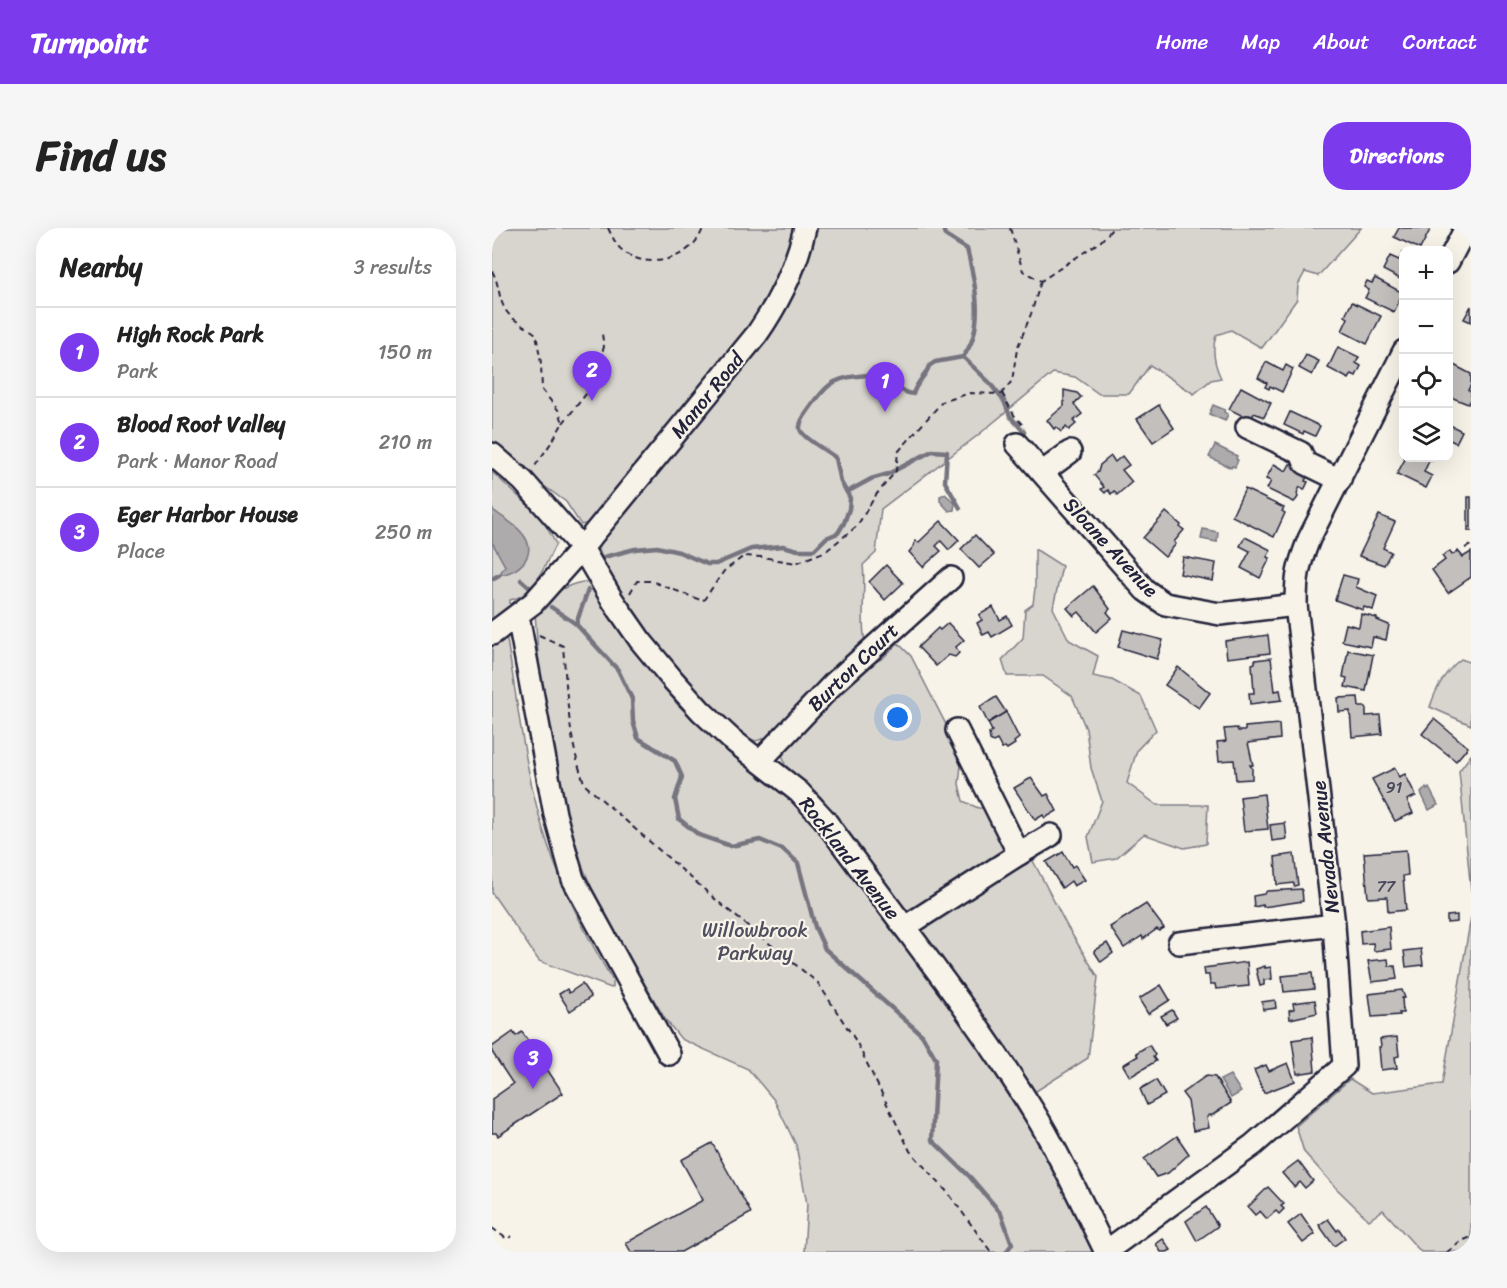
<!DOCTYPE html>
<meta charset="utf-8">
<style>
body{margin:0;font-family:Sriracha,sans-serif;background:#f6f6f6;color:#222}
.controls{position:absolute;right:18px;top:18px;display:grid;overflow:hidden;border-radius:12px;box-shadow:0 6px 24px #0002}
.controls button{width:54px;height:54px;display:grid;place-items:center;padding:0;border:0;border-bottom:2px solid #e0e0e0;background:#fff;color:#222;font:30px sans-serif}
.you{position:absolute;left:406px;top:490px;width:21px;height:21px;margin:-15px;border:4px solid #fff;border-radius:50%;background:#1a73e8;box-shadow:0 0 0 9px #1a73e833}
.badge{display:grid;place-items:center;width:39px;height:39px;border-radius:50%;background:#7c3aed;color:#fff;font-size:20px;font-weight:700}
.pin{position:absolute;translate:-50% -50px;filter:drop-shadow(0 2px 3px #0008)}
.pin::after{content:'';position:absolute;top:32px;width:21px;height:18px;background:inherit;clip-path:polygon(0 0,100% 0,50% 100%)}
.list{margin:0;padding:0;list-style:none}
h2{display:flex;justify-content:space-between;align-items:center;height:78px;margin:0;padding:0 24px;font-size:26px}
h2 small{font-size:20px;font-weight:400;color:#767676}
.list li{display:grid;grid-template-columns:39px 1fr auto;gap:18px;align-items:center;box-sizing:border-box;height:90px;padding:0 24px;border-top:2px solid #e0e0e0}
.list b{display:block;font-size:22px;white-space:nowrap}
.list p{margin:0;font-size:20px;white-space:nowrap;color:#767676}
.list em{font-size:20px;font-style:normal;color:#767676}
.icon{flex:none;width:33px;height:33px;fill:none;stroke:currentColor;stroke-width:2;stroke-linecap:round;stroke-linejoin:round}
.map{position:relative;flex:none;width:979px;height:1024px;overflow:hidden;border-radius:24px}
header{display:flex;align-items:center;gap:36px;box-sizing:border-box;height:84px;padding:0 30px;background:#7c3aed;color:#fff}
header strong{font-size:28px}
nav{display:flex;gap:33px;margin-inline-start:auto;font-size:21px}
.intro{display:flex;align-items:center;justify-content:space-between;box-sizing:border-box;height:144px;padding:0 36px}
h1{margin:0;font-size:42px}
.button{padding:15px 27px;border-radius:24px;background:#7c3aed;color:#fff;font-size:21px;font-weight:700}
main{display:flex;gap:36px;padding:0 36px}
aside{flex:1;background:#fff;border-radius:24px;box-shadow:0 6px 24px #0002}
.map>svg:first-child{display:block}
</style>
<header>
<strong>Turnpoint</strong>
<nav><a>Home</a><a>Map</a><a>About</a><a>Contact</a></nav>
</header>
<div class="intro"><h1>Find us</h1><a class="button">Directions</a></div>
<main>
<aside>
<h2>Nearby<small>3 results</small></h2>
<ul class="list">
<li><span class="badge">1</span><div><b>High Rock Park</b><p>Park</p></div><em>150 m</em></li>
<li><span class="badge">2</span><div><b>Blood Root Valley</b><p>Park · Manor Road</p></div><em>210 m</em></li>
<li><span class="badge">3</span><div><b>Eger Harbor House</b><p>Place</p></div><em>250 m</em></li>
</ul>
</aside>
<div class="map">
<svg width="979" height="1024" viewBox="0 0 979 1024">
<rect width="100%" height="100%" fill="#f7f3e8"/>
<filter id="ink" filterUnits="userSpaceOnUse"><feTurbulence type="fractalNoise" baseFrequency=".0167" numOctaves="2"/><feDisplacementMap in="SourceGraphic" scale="12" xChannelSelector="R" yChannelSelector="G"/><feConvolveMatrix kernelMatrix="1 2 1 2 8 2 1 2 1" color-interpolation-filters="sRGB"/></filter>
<g filter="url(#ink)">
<g fill="#d8d5cf" stroke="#7d7c85" stroke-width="1.5">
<polygon points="0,0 303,0 281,71 100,294 89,297 74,274 0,220"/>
<path d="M322,0H869L826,48L813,44L806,57L805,71L770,120L739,102L724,107C720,121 722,136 729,150L719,152L702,166L658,137L637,166H607L583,149L561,145L485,208L389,281L384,325L371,337C374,363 368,389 373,414L273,510L264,513L256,510L208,470L176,435L126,360L111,334L107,321L110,311L157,253Z"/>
<path d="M0,244L49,289L64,316C52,337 45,367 18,372V381L0,393Z"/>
<polygon points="543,321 570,338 561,380 577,412 606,428 601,448 620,452 649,468 664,502 645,522 635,555 665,577 716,577 714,616 692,620 652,606 624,630 601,634 596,609 610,573 599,540 594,501 580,468 551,448 515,448 510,432 531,410 533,382 541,376 543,360"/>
<path d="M91,354L98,355L105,361L185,476L237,525L302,574L324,595L383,680L456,774L491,827L542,907L602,1024H312L315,976L304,917L282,872L256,841L189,811L173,791L109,681L92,642L68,567L49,464L43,385C57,370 70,357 91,354Z"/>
<path d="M14,406C26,476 33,549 56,617C72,665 95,709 121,753V759L119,760L47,733L0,665V416Z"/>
<polygon points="406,415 419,428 470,528 467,556 471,573 486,580 501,580 518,622 421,683 416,684 379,643 348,595 329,569 293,537 290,525 292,518 300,508 375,439 391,430"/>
<path d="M969,431L979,435V497L938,479C944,460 953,443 969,431Z"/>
<polygon points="979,527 979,663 967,543"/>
<polygon points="538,627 576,700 606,749 596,830 541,865 427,702"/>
<polygon points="979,689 979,1024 929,1024 891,982 877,992 845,961 812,924 804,898 858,851 880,865 950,856"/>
</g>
<g fill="#aeabad" stroke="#76747f" stroke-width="1.5">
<polygon points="721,177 733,182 732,184 736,186 733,193 717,186"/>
<polygon points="723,217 745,228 744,231 746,232 743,239 740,238 739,240 717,229"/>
<polygon points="453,266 463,275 462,282 457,283 448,273 448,268"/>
<path d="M0,281C9,289 23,296 30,305C47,325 28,345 7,347L13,338L0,314Z"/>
<polygon points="711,301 726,304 725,314 709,311"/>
<polygon points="934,560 935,562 937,560 946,577 937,582 929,565"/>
<polygon points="738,847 749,864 739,870 728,852"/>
</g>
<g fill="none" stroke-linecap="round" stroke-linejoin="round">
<g stroke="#76747f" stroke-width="4.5">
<polyline points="471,129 496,153 512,173 518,188 532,204"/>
<polyline points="355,264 379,251 396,246 440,223 455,224 453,254 468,280"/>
<path d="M112,329L143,321L165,319L187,324L215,336H224L259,321L291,318L306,322H322L334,310L346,305L352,295L357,281L358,270L349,254L344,230C336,223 310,210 308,201C307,193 314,186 318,180C332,160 340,150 366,148C373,147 382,146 389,148C402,152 407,165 421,166C425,153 434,148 437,138L443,134L471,129C494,99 483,54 475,21L453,7L451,0"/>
<polyline points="0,351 7,347"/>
<polyline points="29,352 37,359"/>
<polyline points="59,379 84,396 126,442 140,471 141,493 146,510 183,533 190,549 183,571 187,591 207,607 239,618 268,612 292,622 306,635 323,699 333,721 430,807 444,831 440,912 478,949 509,985 520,1016 514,1024"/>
<polyline points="84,396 96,362"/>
</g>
</g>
<g fill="#c2bfbd" stroke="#22223b" stroke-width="1.5">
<polygon points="907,0 939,0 928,21 902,9"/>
<polygon points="911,25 912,26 912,53 891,42 898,28 907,32"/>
<polygon points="883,50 911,65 902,84 873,70 877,62 872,59 875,53 880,55"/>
<polygon points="860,74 889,88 875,116 850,103 856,90 853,88"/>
<polygon points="979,78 979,94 972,91"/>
<polygon points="846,119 867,129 864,135 869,138 864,148 860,146 857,151 836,140"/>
<polygon points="814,127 827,133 820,147 807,140"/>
<polygon points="774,134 791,143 794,137 801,141 790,164 778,158 777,161 773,159 775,155 766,150"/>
<polygon points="956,134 979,146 979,157 976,162 979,164 979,170 976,176 956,168"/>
<polygon points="749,159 779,175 772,189 762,185 759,192 737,181"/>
<polygon points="572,162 585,165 589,169 582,176 590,186 581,193 584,196 577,202 574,199 569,204 564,199 562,201 555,192 572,178"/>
<polygon points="667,177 682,200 661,214 645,191"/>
<polygon points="798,184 828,198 823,208 812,203 811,206 792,197"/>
<polygon points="956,196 970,203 964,215 956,211"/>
<polygon points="619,228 623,234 630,228 637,237 630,242 640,254 625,267 622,263 619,266 616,262 613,265 609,261 612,259 602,247 606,244 608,237"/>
<polygon points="912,229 942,230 940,233 938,231 932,244 940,248 934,260 905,246 913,231"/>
<polygon points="782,236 794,243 798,236 815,244 816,247 813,253 816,254 812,262 808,259 805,265 806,269 804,272 802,274 775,261 779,253 774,251"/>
<polygon points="753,261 792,280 790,283 793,285 782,309 740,288"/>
<rect x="976" y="269" width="3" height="34"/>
<polygon points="674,284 689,297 688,299 692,302 682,314 684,316 673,329 651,310"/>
<polygon points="887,287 903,294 891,320 899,324 892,337 867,328"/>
<polygon points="449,293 467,312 457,322 449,313 444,318 449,323 431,339 417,324 422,318 423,313 427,314"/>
<polygon points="483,307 502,327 487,340 469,321"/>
<polygon points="753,309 779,322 775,329 778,330 768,350 749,340 758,323 748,318"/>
<polygon points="958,323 960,327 966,323 971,329 979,324 979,349 956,365 940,342 953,332 950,328"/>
<polygon points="691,329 724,335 721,353 688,346"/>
<polygon points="394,337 411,355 393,372 377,354"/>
<polygon points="851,347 866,351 864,359 885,368 881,382 872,379 871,382 843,372"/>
<polygon points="601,358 618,381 615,384 620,390 604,404 587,384 582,388 575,380"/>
<polygon points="501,379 508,392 515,388 520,397 500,409 497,404 491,407 485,395 490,392 487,387"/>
<polygon points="869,386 885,390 885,392 897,397 894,412 881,409 879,419 850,413 854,396 867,399"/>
<polygon points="456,395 472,412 464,419 467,425 463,429 457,427 444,438 426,419 446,400 448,402"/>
<polygon points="631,402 671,412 665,431 626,419"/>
<polygon points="776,407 778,425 735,430 733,413"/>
<polygon points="856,422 881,427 874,463 853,459 855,450 851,449"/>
<polygon points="779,430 783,463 788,462 790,472 758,476 757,465 762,465 760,436 763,435 763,432"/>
<polygon points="686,439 718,465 707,480 673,457"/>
<polygon points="504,469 514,484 496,495 488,479"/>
<polygon points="866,469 867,479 874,479 874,488 888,487 890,506 860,509 858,483 847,484 846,470"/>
<polygon points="514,484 527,510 522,514 523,516 515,521 513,519 510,521 505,512 501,514 498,512 497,505 500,503 496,495"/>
<polygon points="942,491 976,519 964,533 930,506"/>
<polygon points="787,496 788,511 756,515 761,537 758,537 760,540 760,551 744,552 742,532 727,533 725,514 734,513 732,501 745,500 746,503 753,503 753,499"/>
<polygon points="903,540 907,549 913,546 924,568 915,572 921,585 903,593 880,551"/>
<polygon points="539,550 552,568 556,566 565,583 553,590 551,587 543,592 522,560"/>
<polygon points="772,566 776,601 752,603 748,569"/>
<polygon points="793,595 795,611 780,613 778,597"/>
<polygon points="914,622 916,647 911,648 914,682 896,684 895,669 876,670 872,625"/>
<polygon points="571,624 580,639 583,637 593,652 582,658 579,653 570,660 554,634"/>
<polygon points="802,626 806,657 802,658 802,655 785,657 783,629"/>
<polygon points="810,661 811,673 771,679 771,677 762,679 761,668 772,666 775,663"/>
<polygon points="654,676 672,700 667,703 665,701 651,711 650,708 632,720 618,699"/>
<polygon points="965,687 965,694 955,695 955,688"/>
<polygon points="897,699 899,721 882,723 881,715 869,716 868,703"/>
<polygon points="615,715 621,725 609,734 602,723"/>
<polygon points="929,721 931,737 914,739 912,723"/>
<polygon points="896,731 897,738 903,738 905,751 880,754 876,733"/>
<polygon points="755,734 757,758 724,761 723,756 718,756 717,747 713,747 712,740"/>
<polygon points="773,738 773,740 779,739 780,751 772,752 772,757 768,758 764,741"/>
<polygon points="820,745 822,761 792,764 790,748"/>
<polygon points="90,756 99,769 78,783 67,766 75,761 77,765"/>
<polygon points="669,757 678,772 656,786 647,771"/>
<polygon points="910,762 913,770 910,770 911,785 907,785 908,787 880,789 877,766"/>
<polygon points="783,772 784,780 771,782 770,774"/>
<polygon points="823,772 825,785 798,791 797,782 802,781 801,775"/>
<polygon points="680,782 685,790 674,796 669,788"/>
<polygon points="21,804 24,808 30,804 71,865 6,908 4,905 0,905 0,871 21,856 0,824 0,819"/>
<polygon points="820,809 823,843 805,846 800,812"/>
<polygon points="905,809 907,828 903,829 905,840 889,842 887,819 889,819 888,811"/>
<polygon points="657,817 663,827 661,829 664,833 638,849 631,837 646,828 644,825"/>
<polygon points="796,835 803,853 772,865 762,842 774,837 777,843"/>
<polygon points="714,848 723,849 739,875 719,888 718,887 715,889 717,900 701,903 696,873 690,865"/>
<polygon points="664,852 673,867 655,877 648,861"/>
<polygon points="685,908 697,926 676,945 664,949 652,931"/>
<polygon points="220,915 259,985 189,1024 139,1024 134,1015 211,972 189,932"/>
<polygon points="806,933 821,953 813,960 808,954 802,959 790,945"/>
<polygon points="776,959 792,976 789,978 792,981 787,986 784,983 775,991 768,983 763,987 756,979"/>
<polygon points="714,979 726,998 705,1013 694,993"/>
<polygon points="809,986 823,1006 811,1015 796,996"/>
<polygon points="836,991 845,1003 847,1001 853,1010 842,1018 827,997"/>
<polygon points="671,1011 679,1022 675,1024 669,1024 664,1016"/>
</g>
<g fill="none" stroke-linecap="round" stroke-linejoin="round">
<g stroke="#22223b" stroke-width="26">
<g id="minor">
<polyline points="956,34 974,0"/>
<polyline points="755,199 809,225 813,235 848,252"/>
<polyline points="525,216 653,362 673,376 728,386 804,377"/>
<path d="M0,226L31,253L90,320L121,373L148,412L181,452L209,483L239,511L307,564L332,591C403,689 480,783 543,886C570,930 591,978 614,1024"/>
<polyline points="551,244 578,224"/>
<polyline points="26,388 63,586 81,651 177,826"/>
<path d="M0,406L41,375L90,320L265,106C288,73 304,40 313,0"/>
<polyline points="465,502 527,626"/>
<polyline points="268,533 342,455 459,350"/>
<polyline points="413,699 527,626 559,607"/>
<polyline points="687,715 842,697"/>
<path d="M613,1024L761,917L852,838L842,697L804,377C804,347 806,339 817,311L912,123"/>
</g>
</g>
<g stroke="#22223b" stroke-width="2" stroke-dasharray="6 4.5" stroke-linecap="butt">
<path d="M116,0C121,10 125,20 135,26C161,42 202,29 211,0"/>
<polyline points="518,0 531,43 549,53 609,13 621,0"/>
<path d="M0,43C7,54 6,69 13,81C19,92 34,98 44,106L49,135L50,162L67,183L70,192L69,198L61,212L41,241"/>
<polyline points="510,165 522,187 533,200"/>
<polyline points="71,195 98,161 102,153 104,141 112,119 110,106"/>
<polyline points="973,320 979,317"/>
<polyline points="138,365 145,353 159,353 211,373 232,343 252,328 270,329 304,335 334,323 365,298 384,267 404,243 406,224 450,174 478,165 509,166 520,153 525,121 539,86 549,53"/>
<path d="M47,407L71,418C75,465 76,513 93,557L230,677L326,755L364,813L418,923L457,966L499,1024"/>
<polyline points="0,1000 15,1011 20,1008"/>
<polyline points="955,1024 970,1013 979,1009"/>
</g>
<use href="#minor" stroke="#f7f3e8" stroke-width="21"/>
</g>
</g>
<g text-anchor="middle" stroke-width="4.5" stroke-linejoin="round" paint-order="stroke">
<g font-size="16" fill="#4a495c">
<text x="902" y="565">91</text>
<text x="894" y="664">77</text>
</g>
<g font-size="20" fill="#22223b" stroke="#f7f3e8">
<text transform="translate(215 167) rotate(-51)" y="7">Manor Road</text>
<text transform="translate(619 319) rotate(47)" y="7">Sloane Avenue</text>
<text transform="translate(361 439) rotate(-44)" y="7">Burton Court</text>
<text transform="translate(833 619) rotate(-96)" y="7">Nevada Avenue</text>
<text transform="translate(358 630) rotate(52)" y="7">Rockland Avenue</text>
</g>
<g font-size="20" fill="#504f60" stroke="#f7f3e8">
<text x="263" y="709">Willowbrook<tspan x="263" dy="23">Parkway</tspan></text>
</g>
</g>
</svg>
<div class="controls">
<button>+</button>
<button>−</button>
<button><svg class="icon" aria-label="locate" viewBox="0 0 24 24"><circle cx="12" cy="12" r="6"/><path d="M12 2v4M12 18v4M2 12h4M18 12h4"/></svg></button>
<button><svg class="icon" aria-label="layers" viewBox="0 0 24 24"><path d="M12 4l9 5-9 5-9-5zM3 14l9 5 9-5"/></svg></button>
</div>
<div class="you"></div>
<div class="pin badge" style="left:393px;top:184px">1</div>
<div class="pin badge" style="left:100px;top:173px">2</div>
<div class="pin badge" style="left:41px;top:861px">3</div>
</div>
</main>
